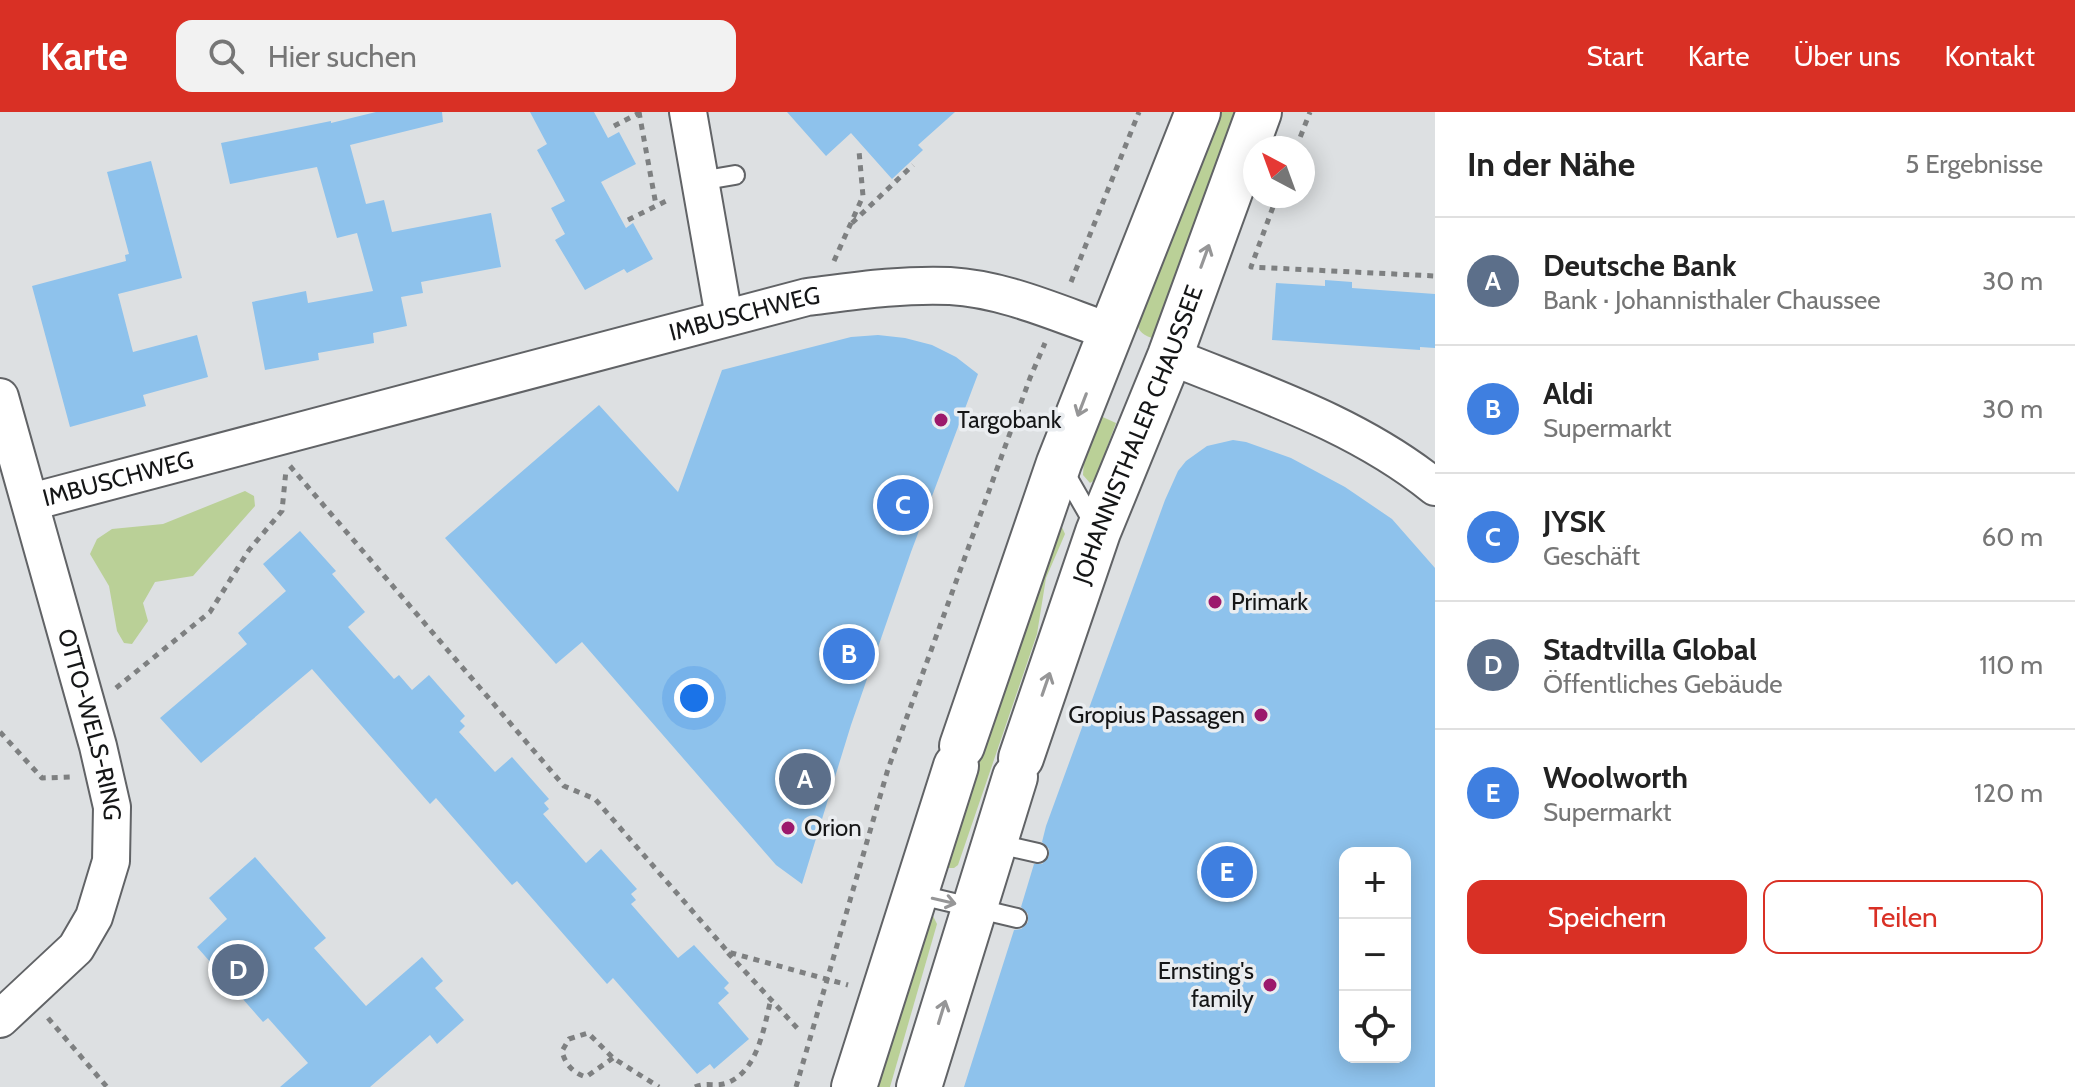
<!DOCTYPE html>
<html lang="de">
<meta charset="utf-8">
<style>
body{margin:0;font-family:Cabin,sans-serif;background:#f2f2f2;color:#222}
.controls{position:absolute;right:24px;bottom:24px;display:grid;overflow:hidden;border-radius:16px;box-shadow:0 4px 20px #0003}
.controls button{width:72px;height:72px;display:grid;place-items:center;padding:0;border:0;border-bottom:2px solid #e0e0e0;background:#fff;color:#222;font:40px sans-serif}
.compass{position:absolute;left:1243px;top:24px;width:72px;height:72px;border-radius:50%;background:#fff;box-shadow:0 4px 20px #0003;rotate:319deg}
.you{position:absolute;left:694px;top:586px;width:28px;height:28px;margin:-20px;border:6px solid #fff;border-radius:50%;background:#1a73e8;box-shadow:0 0 0 12px #1a73e833}
.badge{display:grid;place-items:center;width:52px;height:52px;border-radius:50%;background:#d93025;color:#fff;font-size:26px;font-weight:700}
.pin{position:absolute;translate:-50% -50%;border:4px solid #fff;box-shadow:0 2px 8px #0006}
.list{margin:0;padding:0;list-style:none}
h2{display:flex;justify-content:space-between;align-items:center;height:104px;margin:0;padding:0 32px;font-size:34px}
h2 small{font-size:26px;font-weight:400;color:#767676}
.list li{display:grid;grid-template-columns:52px 1fr auto;gap:24px;align-items:center;box-sizing:border-box;height:128px;padding:0 32px;border-top:2px solid #e0e0e0}
.list b{display:block;font-size:30px;white-space:nowrap}
.list p{margin:0;font-size:26px;white-space:nowrap;color:#767676}
.list em{font-size:26px;font-style:normal;color:#767676}
.actions{display:flex;gap:16px;padding:24px 32px}
.actions a{flex:1;padding:18px 0;border:2px solid #d93025;border-radius:16px;text-align:center;font-size:28px;color:#d93025}
.actions .main{background:#d93025;color:#fff}
.icon{flex:none;width:44px;height:44px;fill:none;stroke:currentColor;stroke-width:2;stroke-linecap:round;stroke-linejoin:round}
.map{position:relative;flex:none;width:1435px;height:975px;overflow:hidden}
header{display:flex;align-items:center;gap:48px;box-sizing:border-box;height:112px;padding:0 40px;background:#d93025;color:#fff}
header strong{font-size:38px}
nav{display:flex;gap:44px;margin-inline-start:auto;font-size:28px}
.search{width:560px;height:72px;background:#f2f2f2;display:flex;align-items:center;gap:20px;box-sizing:border-box;padding:0 28px;border-radius:16px;color:#767676;font-size:30px}
main{display:flex}
aside{flex:1;background:#fff}
.map>svg:first-child{display:block}
</style>
<header>
<strong>Karte</strong>
<div class="search"><svg class="icon" aria-label="search" viewBox="0 0 24 24"><circle cx="10" cy="10" r="6"/><path d="M15 15l6 6"/></svg>Hier suchen</div>
<nav><a>Start</a><a>Karte</a><a>Über uns</a><a>Kontakt</a></nav>
</header>
<main>
<div class="map">
<svg width="1435" height="975" viewBox="0 0 1435 975">
<rect width="100%" height="100%" fill="#dde0e2"/>
<g fill="#bad097">
<path d="M1215,0H1242L1152,226C1140,222 1137,217 1136,205Z"/>
<polygon points="1096,302 1116,311 1095,368 1090,371 1083,363 1085,329"/>
<polygon points="245,379 254,384 255,394 193,464 155,470 143,491 148,509 132,532 124,531 117,519 109,474 90,442 97,427 112,417 163,412"/>
<polygon points="1057,413 1061,413 1065,422 1046,466 1037,522 958,753 954,756 949,756 945,746 1025,518"/>
<polygon points="932,802 937,812 890,975 865,975"/>
</g>
<g fill="#8ec2ec" fill-rule="evenodd">
<polygon points="376,0 442,0 443,10 350,33 366,92 384,88 392,120 491,101 501,155 421,170 423,181 401,185 407,214 373,221 374,231 318,241 319,248 265,258 252,190 306,179 308,191 373,179 357,121 337,126 317,55 230,72 221,31 331,9 331,11"/>
<polygon points="530,0 594,0 608,26 619,20 636,52 601,70 626,116 633,111 653,147 627,161 624,157 585,178 555,128 565,122 551,96 565,89 537,38 547,32"/>
<polygon points="787,0 955,0 918,33 923,38 892,67 851,21 826,44"/>
<polygon points="151,49 182,166 118,182 133,240 197,223 208,265 143,283 146,294 70,315 32,174 126,149 125,143 129,142 107,60"/>
<polygon points="1325,168 1352,170 1352,176 1435,182 1435,236 1420,235 1420,238 1272,228 1276,171 1325,174"/>
<polygon points="878,223 905,226 932,233 956,245 978,262 911,440 851,613 802,772 776,753 582,530 556,552 445,426 599,293 678,380 722,258 851,225"/>
<path d="M1233,328L1246,330L1291,346L1345,375L1392,407L1435,456V975H964L1014,818L1021,817L1028,810V802L1021,795L1034,752H1042L1049,744V737L1042,730L1046,714L1165,388L1178,359L1186,349L1207,334ZM1345,741H1405V945H1345Z"/>
<polygon points="300,419 336,459 332,462 365,500 348,515 394,567 399,563 412,578 429,563 465,604 460,609 465,614 459,620 495,660 512,645 549,687 544,691 549,697 543,702 586,751 601,737 637,777 631,782 636,788 631,792 678,846 694,833 729,871 724,876 729,881 718,891 749,927 714,957 710,952 697,962 613,866 607,872 517,769 512,773 436,686 430,692 312,557 201,651 160,606 247,532 238,521 286,479 263,452"/>
<polygon points="255,745 326,826 314,836 366,894 422,845 443,869 435,876 464,908 437,932 430,923 370,975 280,975 308,951 268,906 263,910 197,835 227,807 209,786"/>
</g>
<g fill="none" stroke-linecap="round" stroke-linejoin="round">
<g stroke="#616366" stroke-width="22">
<g id="service">
<polyline points="700,69 735,63"/>
<polyline points="1062,356 1097,417"/>
<polyline points="994,731 1038,741"/>
<polyline points="916,782 1017,806"/>
</g>
</g>
<g stroke="#616366" stroke-width="40">
<g id="minor">
<polyline points="688,0 724,205"/>
<path d="M1170,244C1261,281 1357,312 1435,375"/>
<path id="s1" d="M0,285L98,634L112,695L111,749L94,805L76,836L0,907"/>
<path id="s2" d="M31,390L807,185C855,179 901,172 950,174C1005,177 1059,202 1111,220"/>
</g>
</g>
<g stroke="#616366" stroke-width="48">
<g id="secondary">
<polyline points="962,634 1059,351 1198,0"/>
<path id="s3" d="M1021,646L1098,420L1170,244L1259,0"/>
<polyline points="854,975 956,654"/>
<polyline points="919,975 1015,665"/>
</g>
</g>
<g stroke="#7e8081" stroke-width="5" stroke-dasharray="6 6" stroke-linecap="butt">
<polyline points="639,0 656,93"/>
<polyline points="614,14 641,0"/>
<polyline points="1296,36 1310,0"/>
<polyline points="1277,84 1251,155 1435,164"/>
<polyline points="628,108 670,87"/>
<polyline points="852,111 913,53"/>
<polyline points="834,149 863,84 859,39"/>
<polyline points="1071,170 1139,0"/>
<polyline points="290,354 564,674 595,687 728,840 848,873"/>
<polyline points="116,576 210,500 249,438 282,399 286,358"/>
<polyline points="0,620 42,666 71,665"/>
<polyline points="728,841 798,917"/>
<polyline points="48,906 107,975"/>
<path d="M613,946L586,965C573,961 565,952 562,939L569,927L588,921L613,946L659,975"/>
<path d="M695,975C706,970 716,975 727,971C758,959 764,915 771,887"/>
<polyline points="796,975 888,657 1030,266 1045,231"/>
</g>
<use href="#service" stroke="#fff" stroke-width="18"/>
<use href="#minor" stroke="#fff" stroke-width="36"/>
<use href="#secondary" stroke="#fff" stroke-width="44"/>
</g>
<defs><path id="oneway-shaft" d="M-6 0H5M1.5-3L5.5 0L1.5 3" fill="none" stroke-width="1.6" stroke-linecap="round" stroke-linejoin="round" transform="scale(2)"/></defs>
<g stroke="#969697">
<use href="#oneway-shaft" transform="translate(1205 144) rotate(-70)"/>
<use href="#oneway-shaft" transform="translate(1082 293) rotate(111)"/>
<use href="#oneway-shaft" transform="translate(1046 572) rotate(-71)"/>
<use href="#oneway-shaft" transform="translate(944 789) rotate(13)"/>
<use href="#oneway-shaft" transform="translate(942 900) rotate(-73)"/>
</g>
<g fill="#9c196c" stroke="#eaedf0" stroke-width="3">
<circle cx="941" cy="308" r="8"/>
<circle cx="1215" cy="490" r="8"/>
<circle cx="1261" cy="603" r="8"/>
<circle cx="788" cy="716" r="8"/>
<circle cx="1270" cy="873" r="8"/>
</g>
<g text-anchor="middle" stroke-width="7" stroke-linejoin="round" paint-order="stroke">
<g font-size="24" fill="#151617" stroke="#eaedf0">
<text dy="8" stroke="none"><textPath href="#s2" startOffset="738">IMBUSCHWEG</textPath></text>
<text dy="8" stroke="none"><textPath href="#s3" startOffset="344">JOHANNISTHALER CHAUSSEE</textPath></text>
<text dy="8" stroke="none"><textPath href="#s2" startOffset="90">IMBUSCHWEG</textPath></text>
<text dy="8" stroke="none"><textPath href="#s1" startOffset="340">OTTO-WELS-RING</textPath></text>
</g>
<g font-size="24" fill="#151617" stroke="#eaedf0" text-anchor="start">
<text x="957" y="316">Targobank</text>
<text x="1231" y="498">Primark</text>
<text x="1245" y="611" text-anchor="end">Gropius Passagen</text>
<text x="804" y="724">Orion</text>
<text x="1254" y="867" text-anchor="end">Ernsting's<tspan x="1254" dy="28">family</tspan></text>
</g>
</g>
</svg>
<div class="controls">
<button>+</button>
<button>−</button>
<button><svg class="icon" aria-label="locate" viewBox="0 0 24 24"><circle cx="12" cy="12" r="6"/><path d="M12 2v4M12 18v4M2 12h4M18 12h4"/></svg></button>
</div>
<svg class="compass" viewBox="-18 -18 36 36"><path d="M0-13l5 13h-10z" fill="#e53935"/><path d="M0 13l5-13h-10z" fill="#767676"/></svg>
<div class="you"></div>
<div class="pin badge" style="left:805px;top:667px;background:#5c6f8a">A</div>
<div class="pin badge" style="left:849px;top:542px;background:#3f7fe0">B</div>
<div class="pin badge" style="left:903px;top:393px;background:#3f7fe0">C</div>
<div class="pin badge" style="left:238px;top:858px;background:#5c6f8a">D</div>
<div class="pin badge" style="left:1227px;top:760px;background:#3f7fe0">E</div>
</div>
<aside>
<h2>In der Nähe<small>5 Ergebnisse</small></h2>
<ul class="list">
<li><span class="badge" style="background:#5c6f8a">A</span><div><b>Deutsche Bank</b><p>Bank · Johannisthaler Chaussee</p></div><em>30 m</em></li>
<li><span class="badge" style="background:#3f7fe0">B</span><div><b>Aldi</b><p>Supermarkt</p></div><em>30 m</em></li>
<li><span class="badge" style="background:#3f7fe0">C</span><div><b>JYSK</b><p>Geschäft</p></div><em>60 m</em></li>
<li><span class="badge" style="background:#5c6f8a">D</span><div><b>Stadtvilla Global</b><p>Öffentliches Gebäude</p></div><em>110 m</em></li>
<li><span class="badge" style="background:#3f7fe0">E</span><div><b>Woolworth</b><p>Supermarkt</p></div><em>120 m</em></li>
</ul>
<div class="actions"><a class="main">Speichern</a><a>Teilen</a></div>
</aside>
</main>
